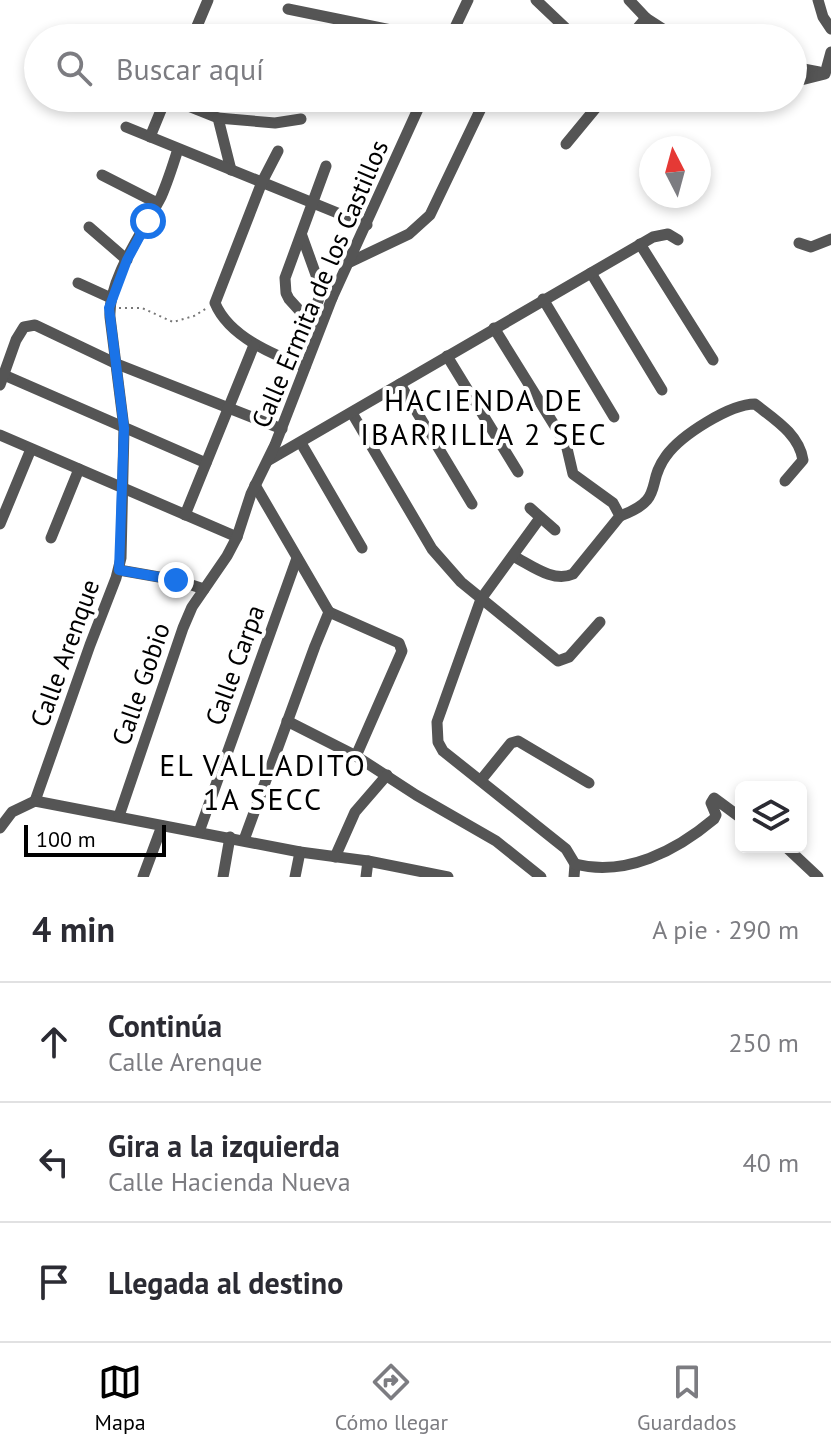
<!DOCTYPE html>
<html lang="es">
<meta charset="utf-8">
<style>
body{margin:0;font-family:"PT Sans",sans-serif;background:#f2f2f3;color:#2b2b33}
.controls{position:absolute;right:24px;bottom:24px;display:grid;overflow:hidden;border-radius:12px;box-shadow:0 4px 12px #0003}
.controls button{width:72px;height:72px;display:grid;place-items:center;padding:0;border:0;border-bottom:2px solid #e1e1e2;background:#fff;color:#2b2b33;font:40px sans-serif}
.compass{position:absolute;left:639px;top:136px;width:72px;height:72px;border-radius:50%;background:#fff;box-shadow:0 4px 12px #0003;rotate:354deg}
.scale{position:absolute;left:24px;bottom:20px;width:142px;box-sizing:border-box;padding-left:8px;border:4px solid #000;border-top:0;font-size:22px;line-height:28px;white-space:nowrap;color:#000;-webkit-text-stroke:6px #fff;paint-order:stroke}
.stop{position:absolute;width:24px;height:24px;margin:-18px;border:6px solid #1a73e8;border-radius:50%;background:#fff}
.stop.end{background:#1a73e8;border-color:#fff;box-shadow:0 2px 8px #0008}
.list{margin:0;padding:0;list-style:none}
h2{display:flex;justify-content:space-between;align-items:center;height:104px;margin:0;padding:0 32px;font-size:34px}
h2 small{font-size:26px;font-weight:400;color:#7c7c81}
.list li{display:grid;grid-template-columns:52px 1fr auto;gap:24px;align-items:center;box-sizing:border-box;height:120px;padding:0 32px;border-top:2px solid #e1e1e2}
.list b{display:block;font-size:30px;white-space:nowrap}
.list p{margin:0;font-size:26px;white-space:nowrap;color:#7c7c81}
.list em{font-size:26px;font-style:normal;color:#7c7c81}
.icon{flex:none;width:44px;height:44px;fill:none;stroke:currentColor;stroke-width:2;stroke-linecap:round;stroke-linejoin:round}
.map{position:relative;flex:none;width:831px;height:877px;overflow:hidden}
.search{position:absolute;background:#fff;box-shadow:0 4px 12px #0003;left:24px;right:24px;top:24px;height:88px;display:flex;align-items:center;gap:20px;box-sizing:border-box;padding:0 28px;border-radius:44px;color:#7c7c81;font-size:30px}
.sheet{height:464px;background:#fff}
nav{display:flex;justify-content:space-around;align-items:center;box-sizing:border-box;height:112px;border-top:2px solid #e1e1e2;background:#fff;font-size:22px;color:#7c7c81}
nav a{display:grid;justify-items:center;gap:4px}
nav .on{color:#000}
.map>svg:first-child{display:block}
</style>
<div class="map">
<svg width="831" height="877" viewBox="0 0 831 877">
<rect width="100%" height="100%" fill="#fff"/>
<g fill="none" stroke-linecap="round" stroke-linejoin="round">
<polyline stroke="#777" stroke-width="2" stroke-dasharray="2 4" stroke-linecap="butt" points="119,308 142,308 173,322 194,316 207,308"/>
<g stroke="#555" stroke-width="11">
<polyline points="536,0 576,38"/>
<polyline points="629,0 646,18 677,38"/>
<polyline points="818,0 823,17 831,29"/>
<polyline points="288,9 430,38"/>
<polyline points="192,38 208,0"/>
<polyline points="450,38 468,0"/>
<polyline points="629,38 646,18"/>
<polyline points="793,67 819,72"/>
<polyline points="793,82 825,74 831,52"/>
<polyline points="168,98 218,118 231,170"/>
<polyline points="218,118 275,123 301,119"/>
<polyline points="126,127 367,225"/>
<polyline points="150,137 166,98"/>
<polyline points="566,144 604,98"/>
<path d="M278,151L262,182L215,303C229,337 274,355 305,367"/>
<polyline points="102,175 157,203"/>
<polyline points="89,227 127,260"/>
<polyline points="302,236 316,275 332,298"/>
<polyline points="799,243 811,247 831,239"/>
<polyline points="640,244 713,360"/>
<polyline points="350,262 409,234 430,215 486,98"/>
<polyline points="591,273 662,390"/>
<polyline points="78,283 111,298"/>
<polyline points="543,299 614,417"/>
<polyline points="312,324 322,286"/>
<path d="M494,328L566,444L573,474L613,503L620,516L573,574C553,583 531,565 513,556"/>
<polyline points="318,331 289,299 286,293 285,278 326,166"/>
<polyline points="447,356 518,472"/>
<polyline points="4,375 206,463"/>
<polyline points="400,384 472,504"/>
<polyline points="0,385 16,340 24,327 35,325 117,364 282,429"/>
<polyline points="352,413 432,549 461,582 558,661 569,657 600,622"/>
<polyline points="0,435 237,537"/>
<polyline points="301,443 362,548"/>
<polyline points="269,460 653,237 668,234 678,240"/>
<polyline points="255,485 329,612"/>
<polyline points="530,508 555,530"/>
<polyline points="185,515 254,345"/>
<path d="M620,516C666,499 645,484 666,456C681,435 730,404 755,404C774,419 799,434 803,460L785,481"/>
<polyline points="540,518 481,599 437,722 438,742 443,751 566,849 575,864 574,877"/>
<polyline points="0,524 31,449"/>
<polyline points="51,538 79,469"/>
<polyline points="119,570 176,580 204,589"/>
<polyline points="329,612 399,643 402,651 356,756"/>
<polyline points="287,721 356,756 416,795 496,841 541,877"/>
<polyline points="481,780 511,743 518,741 589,783"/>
<path d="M35,801L90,645L116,578L121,558L124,428L110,317C108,279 144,230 161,197C168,181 173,165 178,149"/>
<polyline points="35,801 300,852 368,861 448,877"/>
<polyline points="119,816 183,628 192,607 227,556 237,537 251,494 275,445 332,298 423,98"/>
<polyline points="0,828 12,812 35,801"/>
<polyline points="199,832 297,558"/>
<polyline points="244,840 315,646 329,612"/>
<polyline points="786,847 818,877"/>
<polyline points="335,857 355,812 387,775"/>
<path d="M575,864C626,877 676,851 714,819L716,815L711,803L714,798L741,818"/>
<polyline points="143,877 162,826"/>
<polyline points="223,877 230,837"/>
<polyline points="295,877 300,852"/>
<polyline points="366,877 368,861"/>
</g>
</g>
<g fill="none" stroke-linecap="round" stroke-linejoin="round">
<polyline stroke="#1a73e8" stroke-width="10" points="148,221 127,260 109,308 124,428 119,570 176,580"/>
</g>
<g text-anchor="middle" stroke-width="8" stroke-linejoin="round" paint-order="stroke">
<g font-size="26" fill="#000" stroke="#fff">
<text transform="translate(320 284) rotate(-67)" y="9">Calle Ermita de los Castillos</text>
<text transform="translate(65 653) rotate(-70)" y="9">Calle Arenque</text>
<text transform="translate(235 665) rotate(-70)" y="9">Calle Carpa</text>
<text transform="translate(141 684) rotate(-71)" y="9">Calle Gobio</text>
</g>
<g font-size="30" letter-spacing="2" fill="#000" stroke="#fff">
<text x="484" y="411">HACIENDA DE<tspan x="484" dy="34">IBARRILLA 2 SEC</tspan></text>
<text x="263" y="776">EL VALLADITO<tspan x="263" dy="34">1A SECC</tspan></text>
</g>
</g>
</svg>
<div class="controls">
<button><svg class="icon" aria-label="layers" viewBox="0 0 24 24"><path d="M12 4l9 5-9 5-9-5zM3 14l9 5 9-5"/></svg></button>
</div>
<svg class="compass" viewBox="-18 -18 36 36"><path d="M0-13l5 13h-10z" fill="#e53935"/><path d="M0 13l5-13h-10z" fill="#7c7c81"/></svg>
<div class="scale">100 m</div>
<div class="stop" style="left:148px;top:221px"></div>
<div class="stop end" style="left:176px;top:580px"></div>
<div class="search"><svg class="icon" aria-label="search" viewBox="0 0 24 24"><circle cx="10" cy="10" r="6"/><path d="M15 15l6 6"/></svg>Buscar aquí</div>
</div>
<section class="sheet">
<h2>4 min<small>A pie · 290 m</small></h2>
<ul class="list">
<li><svg class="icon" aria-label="ahead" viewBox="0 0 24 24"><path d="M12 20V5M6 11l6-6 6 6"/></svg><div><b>Continúa</b><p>Calle Arenque</p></div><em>250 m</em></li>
<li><svg class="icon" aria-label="left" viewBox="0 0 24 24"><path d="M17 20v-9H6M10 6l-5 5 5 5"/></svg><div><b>Gira a la izquierda</b><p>Calle Hacienda Nueva</p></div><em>40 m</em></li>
<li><svg class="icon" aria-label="arrive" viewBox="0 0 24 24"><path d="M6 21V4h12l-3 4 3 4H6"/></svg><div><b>Llegada al destino</b></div></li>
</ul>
</section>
<nav>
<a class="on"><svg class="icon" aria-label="map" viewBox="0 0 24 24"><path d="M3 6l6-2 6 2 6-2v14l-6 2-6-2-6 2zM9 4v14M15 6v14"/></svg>Mapa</a>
<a><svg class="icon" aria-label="directions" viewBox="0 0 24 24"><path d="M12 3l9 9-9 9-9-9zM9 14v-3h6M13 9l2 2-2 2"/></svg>Cómo llegar</a>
<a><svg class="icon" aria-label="saved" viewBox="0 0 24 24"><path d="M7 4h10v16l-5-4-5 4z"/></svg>Guardados</a>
</nav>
